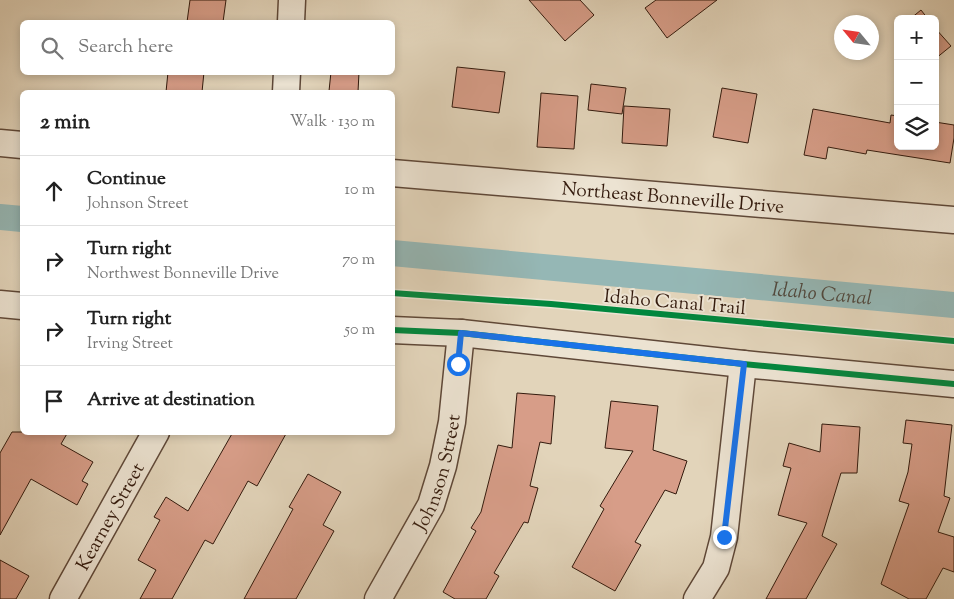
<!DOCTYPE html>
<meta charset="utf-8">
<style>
body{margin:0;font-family:"Sorts Mill Goudy",serif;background:#f2f2f2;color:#222}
.controls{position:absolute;right:15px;top:15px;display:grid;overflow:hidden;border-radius:8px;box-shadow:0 2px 8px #0003}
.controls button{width:45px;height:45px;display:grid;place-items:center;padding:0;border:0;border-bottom:1px solid #e0e0e0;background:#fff;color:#222;font:25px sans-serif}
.compass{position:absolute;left:834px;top:15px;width:45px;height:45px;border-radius:50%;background:#fff;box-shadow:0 2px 8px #0003;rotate:299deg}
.stop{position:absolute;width:15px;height:15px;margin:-11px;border:4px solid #1a73e8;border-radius:50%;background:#fff}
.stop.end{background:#1a73e8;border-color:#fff;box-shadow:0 1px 5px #0008}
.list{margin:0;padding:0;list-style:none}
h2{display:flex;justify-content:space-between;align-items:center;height:65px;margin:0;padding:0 20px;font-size:21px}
h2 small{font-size:16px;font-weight:400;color:#767676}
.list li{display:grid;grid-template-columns:32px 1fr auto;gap:15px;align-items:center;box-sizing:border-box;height:70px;padding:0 20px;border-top:1px solid #e0e0e0}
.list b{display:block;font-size:19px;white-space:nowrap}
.list p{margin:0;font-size:16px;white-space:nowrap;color:#767676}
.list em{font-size:16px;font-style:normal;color:#767676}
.icon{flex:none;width:28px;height:28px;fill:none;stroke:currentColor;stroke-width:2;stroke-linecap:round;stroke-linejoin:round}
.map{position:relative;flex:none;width:954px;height:599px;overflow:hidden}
.search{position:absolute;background:#fff;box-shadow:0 2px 8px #0003;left:20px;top:20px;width:375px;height:55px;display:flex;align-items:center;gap:12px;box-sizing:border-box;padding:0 18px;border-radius:8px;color:#767676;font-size:19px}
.panel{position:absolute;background:#fff;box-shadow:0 2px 8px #0003;left:20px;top:90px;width:375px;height:345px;border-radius:8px}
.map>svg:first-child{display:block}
</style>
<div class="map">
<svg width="954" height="599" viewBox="0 0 954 599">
<rect width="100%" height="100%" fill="#e2d4ba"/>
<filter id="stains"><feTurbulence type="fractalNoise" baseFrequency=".004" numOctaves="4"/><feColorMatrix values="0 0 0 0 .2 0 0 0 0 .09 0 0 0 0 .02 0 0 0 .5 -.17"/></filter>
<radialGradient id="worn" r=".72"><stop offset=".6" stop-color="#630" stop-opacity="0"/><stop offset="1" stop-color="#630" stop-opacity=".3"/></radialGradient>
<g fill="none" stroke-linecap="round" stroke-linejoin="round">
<g stroke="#95b7b5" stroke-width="26">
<polyline points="0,217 22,219"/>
<path id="s1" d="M392,253L954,305"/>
</g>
</g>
<g fill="#d79d88" stroke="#331a0d">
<polygon points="190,0 226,0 223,22 187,22"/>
<polygon points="529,0 580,0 594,15 565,41"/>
<polygon points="656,0 717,0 667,38 645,8"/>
<polygon points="921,10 928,19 910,19"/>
<polygon points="935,28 951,46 935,59"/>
<polygon points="457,67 505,72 499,113 452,107"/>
<polygon points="168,72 204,72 202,92 166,92"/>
<polygon points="331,72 359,72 358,92 329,91"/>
<polygon points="591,84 626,88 622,114 588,110"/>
<polygon points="722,88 757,94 748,143 713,137"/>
<polygon points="541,93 578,96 574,149 537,147"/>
<polygon points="624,106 670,109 667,146 622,143"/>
<polygon points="813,109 890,123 891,115 898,116 898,146 935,146 935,122 954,125 954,138 950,163 867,150 866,154 828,147 826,159 804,155"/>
<polygon points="517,393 555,396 551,444 540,442 530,486 538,488 528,523 524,522 494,573 499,576 486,599 455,599 443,592 476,531 471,528 481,512 498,445 512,448"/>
<polygon points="611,401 658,406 653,450 687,461 676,494 665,490 635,542 641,545 615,591 572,567 604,509 600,506 633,451 605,448"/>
<polygon points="906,420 952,425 944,496 950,498 938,532 954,537 954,572 943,568 926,599 909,599 881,584 909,504 899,501 908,472 912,444 903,443"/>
<polygon points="822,424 860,427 857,473 841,473 822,536 837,544 806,599 766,599 807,523 778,515 791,468 783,466 789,443 820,452"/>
<polygon points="12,432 68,432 61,444 93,462 82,481 88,484 77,505 31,479 0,535 0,453"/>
<polygon points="233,432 287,432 257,486 248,481 213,544 205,540 172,599 140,599 156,570 138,560 160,520 154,517 166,497 188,511"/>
<polygon points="308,474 341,492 323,525 334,531 296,599 244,599 293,509 289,507"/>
<polygon points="0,560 29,576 16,599 0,599"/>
</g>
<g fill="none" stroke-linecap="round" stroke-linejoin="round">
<g stroke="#5f4838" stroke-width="29">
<g id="minor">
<polyline points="291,22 292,0"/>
<polyline points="286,92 287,72"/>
<polyline points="0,143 22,145"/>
<path id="s2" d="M392,173L954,220"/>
<polyline points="0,304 22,306"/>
<polyline points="392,330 461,333 743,364 954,384"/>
<path id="s3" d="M63,599L156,432"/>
<path id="s4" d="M378,599L431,505L443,466L452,422L461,333"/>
<polyline points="697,599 716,568 724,537 743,364"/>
</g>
</g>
<use href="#minor" stroke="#ece3d2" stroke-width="26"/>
<g stroke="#ece3d2" stroke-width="9">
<g id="cycleway">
<polyline points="392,293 551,304 954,341"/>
<polyline points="392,330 461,333 743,364 954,384"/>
</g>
</g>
<use href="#cycleway" stroke="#00873e" stroke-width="6"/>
</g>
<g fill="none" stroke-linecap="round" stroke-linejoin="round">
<polyline stroke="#1a73e8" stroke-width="6" points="458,364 461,333 744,364 724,537"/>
</g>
<g text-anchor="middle" stroke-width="4" stroke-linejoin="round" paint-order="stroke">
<g font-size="19" fill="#331a0d" stroke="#ece3d2">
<text dy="7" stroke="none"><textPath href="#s2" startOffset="282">Northeast Bonneville Drive</textPath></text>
<text transform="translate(675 301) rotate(5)" y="7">Idaho Canal Trail</text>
<text dy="7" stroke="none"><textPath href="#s4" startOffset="141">Johnson Street</textPath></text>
<text dy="7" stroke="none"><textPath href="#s3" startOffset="95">Kearney Street</textPath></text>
</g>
<g font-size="20" font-style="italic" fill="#50493f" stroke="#ece3d2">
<text dy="7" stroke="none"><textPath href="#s1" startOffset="432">Idaho Canal</textPath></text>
</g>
</g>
<rect width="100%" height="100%" filter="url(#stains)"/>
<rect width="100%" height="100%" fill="url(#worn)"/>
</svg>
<div class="controls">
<button>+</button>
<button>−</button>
<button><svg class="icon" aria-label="layers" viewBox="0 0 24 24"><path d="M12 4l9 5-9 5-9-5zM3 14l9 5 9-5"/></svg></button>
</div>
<svg class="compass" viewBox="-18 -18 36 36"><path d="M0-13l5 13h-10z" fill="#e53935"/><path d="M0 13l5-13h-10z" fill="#767676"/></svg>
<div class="stop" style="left:458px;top:364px"></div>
<div class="stop end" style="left:724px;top:537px"></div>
<div class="search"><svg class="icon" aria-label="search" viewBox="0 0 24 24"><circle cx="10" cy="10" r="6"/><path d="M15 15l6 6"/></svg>Search here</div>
<section class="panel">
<h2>2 min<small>Walk · 130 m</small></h2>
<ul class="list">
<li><svg class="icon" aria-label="ahead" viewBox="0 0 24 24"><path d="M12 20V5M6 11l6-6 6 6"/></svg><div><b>Continue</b><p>Johnson Street</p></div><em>10 m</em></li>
<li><svg class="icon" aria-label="right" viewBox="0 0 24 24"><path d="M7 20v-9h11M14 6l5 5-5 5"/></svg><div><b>Turn right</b><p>Northwest Bonneville Drive</p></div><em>70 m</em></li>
<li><svg class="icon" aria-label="right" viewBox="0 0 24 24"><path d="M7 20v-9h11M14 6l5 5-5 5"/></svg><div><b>Turn right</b><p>Irving Street</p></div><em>50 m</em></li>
<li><svg class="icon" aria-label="arrive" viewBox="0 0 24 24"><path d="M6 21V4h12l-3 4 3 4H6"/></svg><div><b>Arrive at destination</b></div></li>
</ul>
</section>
</div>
